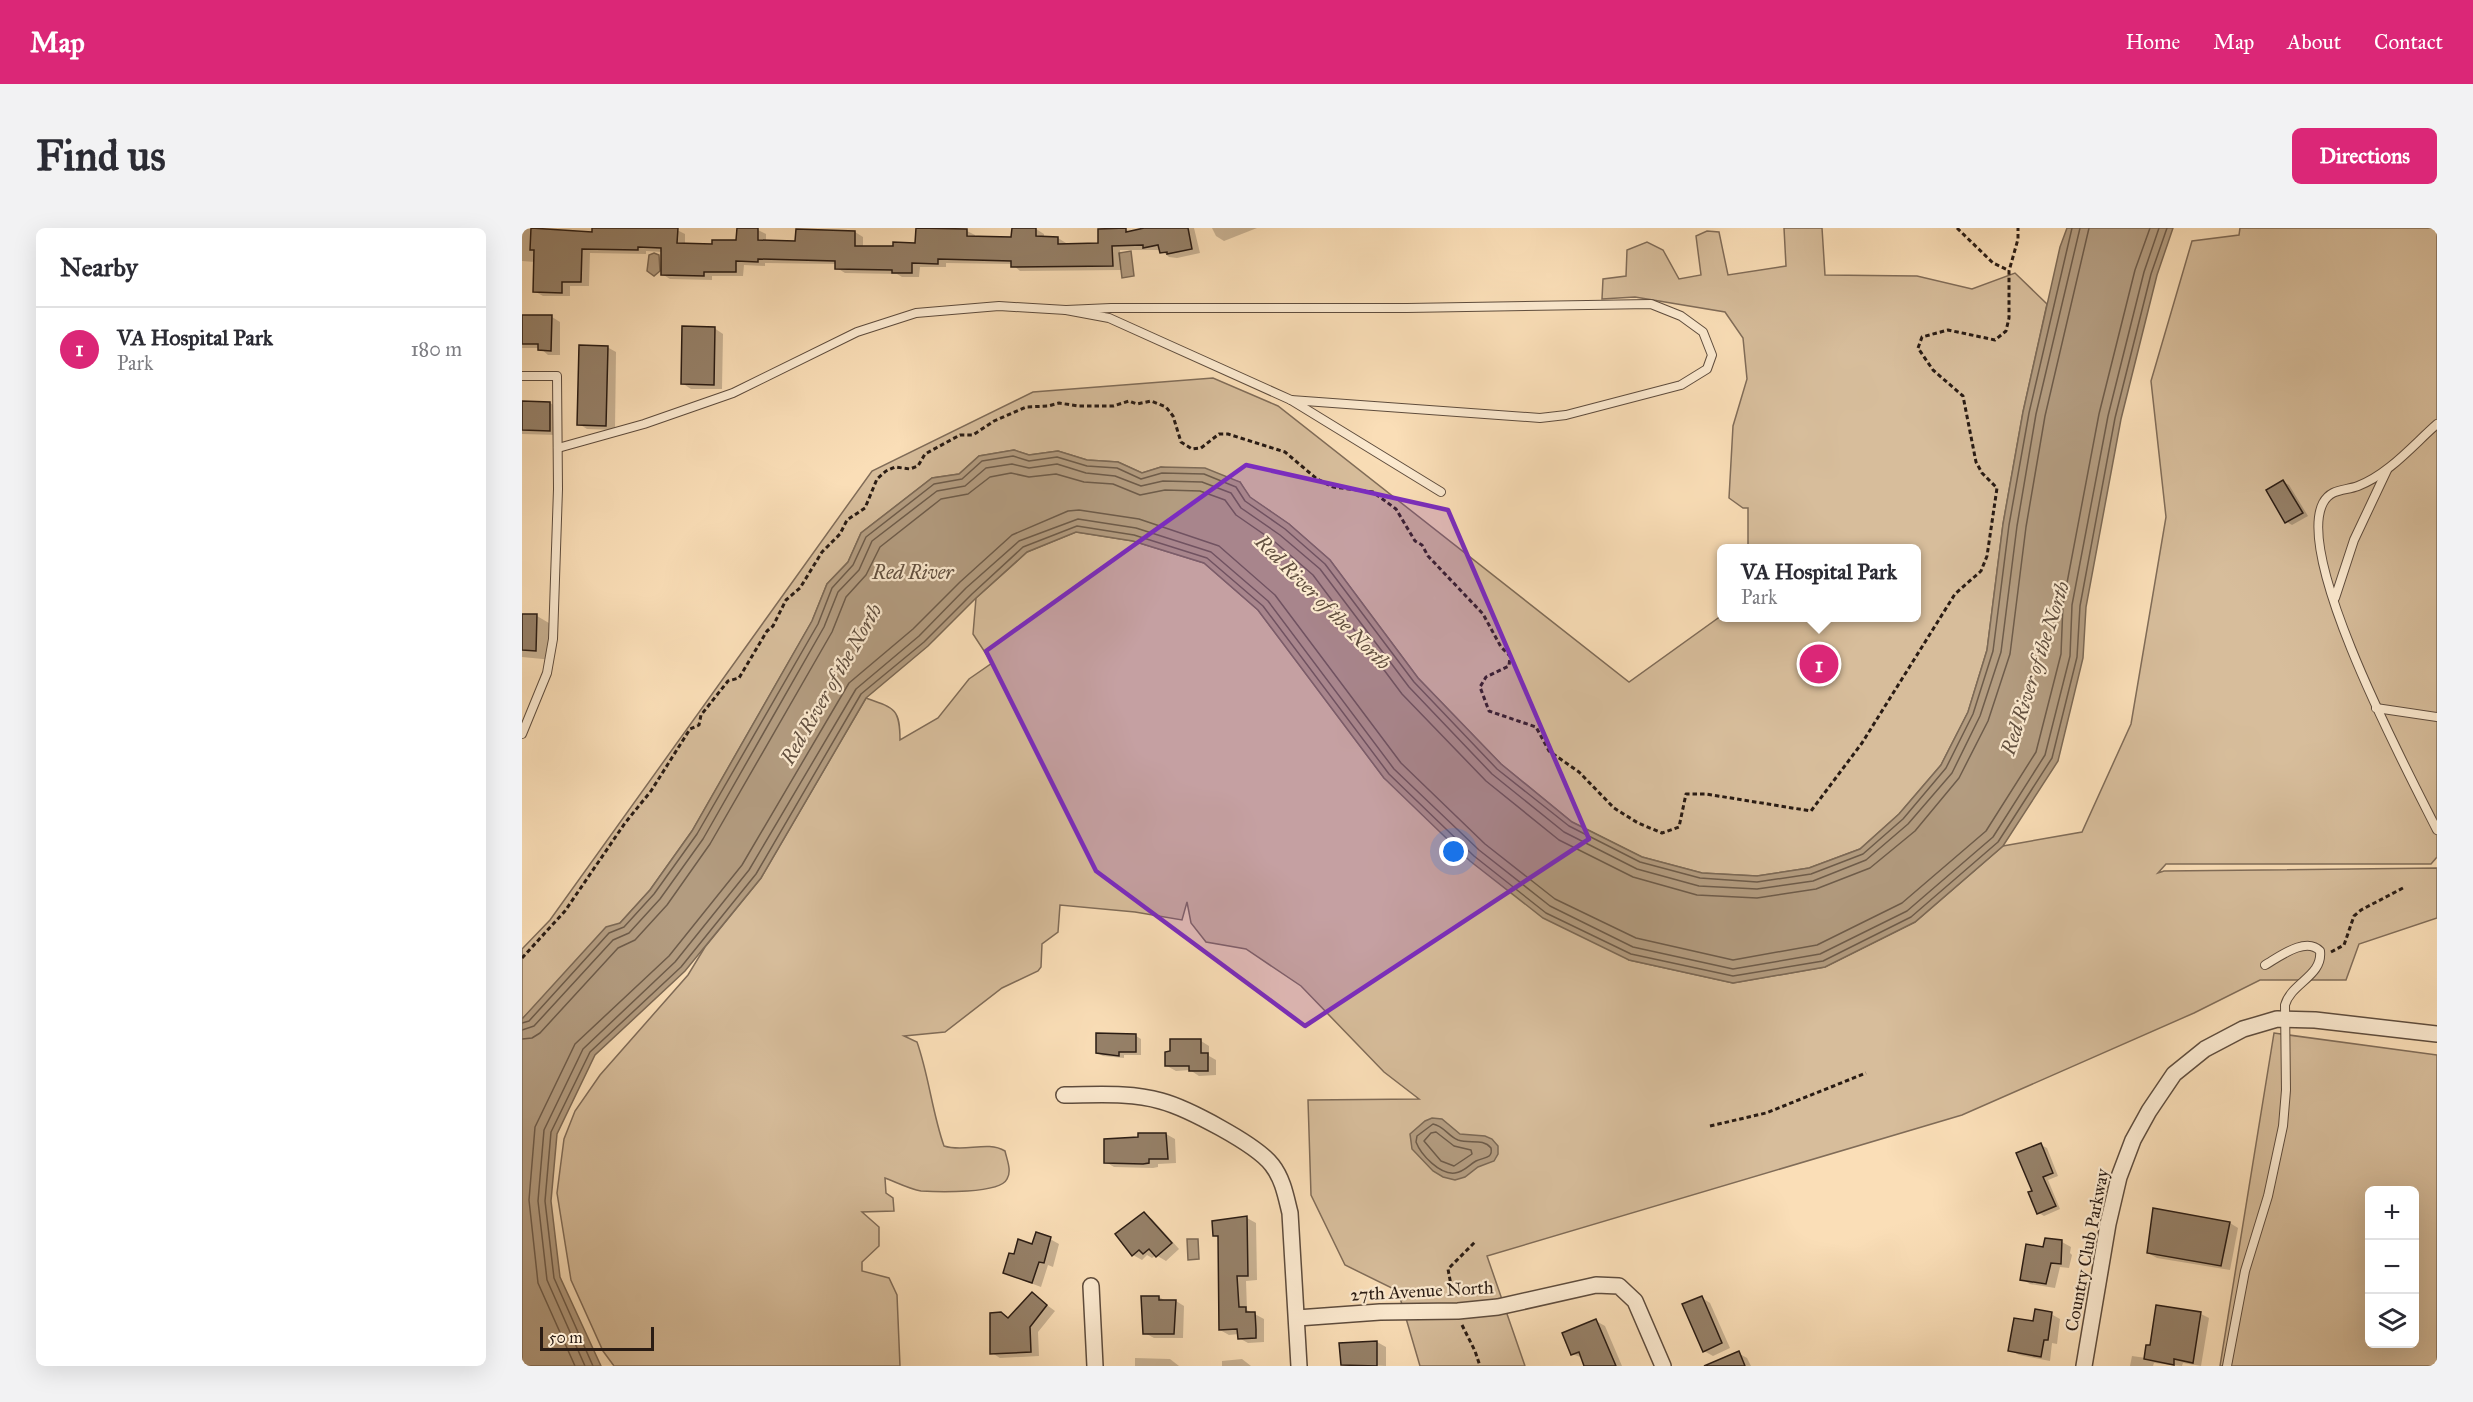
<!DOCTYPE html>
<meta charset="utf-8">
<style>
body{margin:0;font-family:"IM FELL Great Primer",serif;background:#f2f2f3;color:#2b2b33}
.controls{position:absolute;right:18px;bottom:18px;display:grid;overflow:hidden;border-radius:9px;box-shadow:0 6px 24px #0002}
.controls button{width:54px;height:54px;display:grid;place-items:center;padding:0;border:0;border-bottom:2px solid #e1e1e2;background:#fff;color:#2b2b33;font:30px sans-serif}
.scale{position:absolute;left:18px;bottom:15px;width:114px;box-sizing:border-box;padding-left:6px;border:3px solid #2a1c14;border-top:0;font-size:16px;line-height:21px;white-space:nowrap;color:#2a1c14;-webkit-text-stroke:4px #fcead0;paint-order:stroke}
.you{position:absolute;left:932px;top:624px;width:21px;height:21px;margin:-15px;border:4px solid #fff;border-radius:50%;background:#1a73e8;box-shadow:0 0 0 9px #1a73e833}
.badge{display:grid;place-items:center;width:39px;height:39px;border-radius:50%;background:#db2777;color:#fff;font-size:20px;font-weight:700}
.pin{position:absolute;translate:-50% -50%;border:3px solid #fff;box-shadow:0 2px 6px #0006}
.popup{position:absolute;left:1195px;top:316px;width:204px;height:78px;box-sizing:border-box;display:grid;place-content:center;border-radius:9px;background:#fff;filter:drop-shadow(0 2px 4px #0005);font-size:20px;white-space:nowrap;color:#7c7c81}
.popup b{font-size:22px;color:#2b2b33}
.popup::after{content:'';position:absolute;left:50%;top:100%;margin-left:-12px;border:12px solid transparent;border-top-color:#fff}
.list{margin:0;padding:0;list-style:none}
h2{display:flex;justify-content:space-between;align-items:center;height:78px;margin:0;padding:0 24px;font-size:26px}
h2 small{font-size:20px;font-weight:400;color:#7c7c81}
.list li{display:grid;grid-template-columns:39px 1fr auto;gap:18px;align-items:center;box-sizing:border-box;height:84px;padding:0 24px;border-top:2px solid #e1e1e2}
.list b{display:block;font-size:22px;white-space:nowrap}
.list p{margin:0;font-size:20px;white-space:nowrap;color:#7c7c81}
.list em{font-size:20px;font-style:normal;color:#7c7c81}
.icon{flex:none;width:33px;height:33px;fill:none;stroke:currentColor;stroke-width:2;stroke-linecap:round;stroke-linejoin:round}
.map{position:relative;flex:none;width:1915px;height:1138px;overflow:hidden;border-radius:9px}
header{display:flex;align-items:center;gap:36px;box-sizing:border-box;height:84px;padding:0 30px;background:#db2777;color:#fff}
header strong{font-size:28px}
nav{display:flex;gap:33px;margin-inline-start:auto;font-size:21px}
.intro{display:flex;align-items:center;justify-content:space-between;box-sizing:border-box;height:144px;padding:0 36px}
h1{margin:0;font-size:42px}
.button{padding:15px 27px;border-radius:9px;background:#db2777;color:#fff;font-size:21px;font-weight:700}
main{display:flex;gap:36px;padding:0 36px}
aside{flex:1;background:#fff;border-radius:9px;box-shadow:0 6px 24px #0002}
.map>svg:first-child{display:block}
</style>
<header>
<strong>Map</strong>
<nav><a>Home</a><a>Map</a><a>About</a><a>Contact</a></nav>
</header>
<div class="intro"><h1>Find us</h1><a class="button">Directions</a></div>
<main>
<aside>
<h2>Nearby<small></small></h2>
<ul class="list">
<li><span class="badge">1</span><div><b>VA Hospital Park</b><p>Park</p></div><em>180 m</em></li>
</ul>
</aside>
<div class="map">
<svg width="1915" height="1138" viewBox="0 0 1915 1138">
<rect width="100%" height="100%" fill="#fadeb7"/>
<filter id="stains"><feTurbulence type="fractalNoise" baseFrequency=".00333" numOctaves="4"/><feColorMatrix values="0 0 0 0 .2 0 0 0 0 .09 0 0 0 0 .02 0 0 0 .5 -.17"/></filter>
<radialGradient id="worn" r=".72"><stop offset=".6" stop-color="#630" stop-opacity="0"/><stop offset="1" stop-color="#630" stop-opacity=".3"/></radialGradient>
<g fill="#d7bd9b" stroke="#806c58" stroke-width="1.5" fill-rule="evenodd">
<polygon points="1262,0 1300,0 1303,47 1395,48 1450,61 1493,45 1525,76 1501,184 1481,296 1465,422 1446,484 1419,537 1377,586 1338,621 1287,640 1235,648 1180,645 1120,629 1050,594 979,536 896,450 808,332 767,296 727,269 718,254 639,239 620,245 596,234 565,232 536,223 507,227 492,222 457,228 437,246 410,250 339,305 326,334 305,356 290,393 170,603 128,662 98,695 0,791 0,721 28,692 350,243 511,164 691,150 756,178 1107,454 1199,388 1394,390 1394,320 1226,320 1226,280 1221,280 1207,270 1211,198 1225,151 1221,110 1203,84 1113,69 1080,71 1081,51 1104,48 1105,22 1125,14 1141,22 1157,51 1179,47 1174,8 1185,3 1197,4 1206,47 1264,38"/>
<path d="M1718,0H1915V629L1909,636H1644L1636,645L1642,643L1915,640V690L1837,716L1824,752H1738L1672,785L1440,887L965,1028L1003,1138H898L876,1063L823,1037L789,967L786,872L897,871L862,844L779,758L724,721L684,714L669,695L665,674L660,692L613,684L538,677L536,704L520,716L519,739L516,743L480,760L423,804L382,808L395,814C407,848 410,884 422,918C443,925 465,912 483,923C485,932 490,943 485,951C478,966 415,964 399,963C387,961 374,954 363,950L364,965L371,970L372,983L340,984L357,999V1018L340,1034V1043L367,1050L375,1067L378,1138H92L81,1123L49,1052L35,965L42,911L53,883L78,847L166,747L183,719L239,650L344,470C373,480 378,481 378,512L416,490L447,451L470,435L451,406L454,370L505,324L554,304L611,313L682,335L736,382L862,550L1107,732L1211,755L1303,739L1393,694L1481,618L1560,604L1609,496L1644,289L1629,153L1670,13L1717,7Z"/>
<path d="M1752,805L1915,827V1138H1698ZM1848,962H1892V1116H1848Z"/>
</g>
<g fill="#b39c80" stroke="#7c6955" stroke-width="1.5">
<polygon points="1545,0 1651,0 1635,47 1599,191 1564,379 1561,430 1536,533 1481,618 1393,694 1303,739 1211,755 1107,732 1021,690 948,633 862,550 736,382 682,335 611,313 554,304 505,324 454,370 406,418 344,470 239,650 163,743 73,827 35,906 29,973 38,1049 79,1138 0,1138 0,791 84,699 98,695 128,662 170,603 290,393 305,356 326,334 339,305 410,250 437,246 457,228 492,222 507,227 536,223 565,232 596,234 620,245 639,239 683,240 718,254 728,269 767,296 808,332 896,450 979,536 1050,594 1120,629 1180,645 1235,648 1287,640 1338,621 1377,586 1419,537 1446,484 1465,422 1481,296 1501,184 1538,19"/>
<polygon points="609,23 612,48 600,50 597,25"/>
<polygon points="132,25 137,27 138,43 132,48 125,43 127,27"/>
<polygon points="910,890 920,891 938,906 963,908 970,911 976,918 976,926 972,933 956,939 943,949 933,952 921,949 911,943 890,921 888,906 903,893"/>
<polygon points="665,1011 676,1011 677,1031 666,1032"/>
</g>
<g fill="#0003">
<polygon points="624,0 672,0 678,25 655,30 647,29 639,22 598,22 599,42 498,43 490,36 424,35 424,39 398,39 397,49 380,49 375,46 323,45 315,40 315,36 243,35 243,38 222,37 221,48 190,48 190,52 148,51 140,46 141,24 124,23 124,26 68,25 67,58 48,58 48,68 21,68 12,63 13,34 0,33 0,1 26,1 48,6 155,2 163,6 163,17 191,17 216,14 236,2 244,6 244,13 275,14 333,4 341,9 341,19 372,20 445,3 453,7 453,10 491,11 514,1 522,6 522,10 536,10 544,15 544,18 578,17 604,2 609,4"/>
<polygon points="690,0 735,0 702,13 694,8"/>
<polygon points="0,88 30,89 38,94 38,127 26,127 18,120 0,120"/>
<polygon points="192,100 201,106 200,161 169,161 160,155"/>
<polygon points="85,119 94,124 93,202 65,201 57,196"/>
<polygon points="0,174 28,175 37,180 36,207 0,206"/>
<polygon points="1761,254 1767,257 1786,288 1770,297 1765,294 1746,263"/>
<polygon points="0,387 15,388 32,398 31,432 0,429"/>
<polygon points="614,808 619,811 619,827 602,827 602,830 581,828 575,825"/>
<polygon points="679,813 687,818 687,828 694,832 694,847 677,848 668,842 654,843 645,838"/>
<polygon points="644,906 653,911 654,935 636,936 636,939 631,940 592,939 584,934 618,911"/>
<polygon points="1519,917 1525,920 1536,948 1526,952 1538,981 1522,988 1517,985 1512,964"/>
<polygon points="622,986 630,991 657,1021 644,1033 634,1027 630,1030 625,1027 620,1032 611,1027 596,1007"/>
<polygon points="725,990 734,995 735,1052 724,1053 725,1082 742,1091 742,1114 726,1115 717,1110 717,1106 707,1107 698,1102 697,1010 693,1007"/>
<polygon points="1708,995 1716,1000 1708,1042 1635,1030 1626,1025"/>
<polygon points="528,1011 537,1016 531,1039 526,1037 519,1059 482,1045 511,1018"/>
<polygon points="1540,1014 1549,1019 1548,1025 1550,1027 1547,1040 1538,1039 1533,1060 1508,1056 1500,1051 1523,1021"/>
<polygon points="510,1066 533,1083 516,1104 517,1128 478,1130 470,1125 488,1091"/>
<polygon points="637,1069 644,1073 654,1073 662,1078 661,1110 632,1110 623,1105"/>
<polygon points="1180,1070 1188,1075 1208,1120 1191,1128 1182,1123"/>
<polygon points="1636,1078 1679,1086 1687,1090 1679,1138 1661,1135 1660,1138 1632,1135 1631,1138 1608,1138 1610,1128 1624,1130 1629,1119"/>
<polygon points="1529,1086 1538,1091 1535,1116 1530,1115 1528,1133 1497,1127 1488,1122 1512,1095"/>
<polygon points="1074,1093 1083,1098 1100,1138 1064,1138 1061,1130 1050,1126"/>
<polygon points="855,1114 864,1119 864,1138 820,1136"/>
<polygon points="1216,1125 1225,1130 1229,1138 1202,1138"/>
<polygon points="613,1130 648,1131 657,1138 613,1138"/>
<polygon points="720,1131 729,1138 700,1138 700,1133"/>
</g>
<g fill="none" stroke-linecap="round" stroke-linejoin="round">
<g stroke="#6e5c4a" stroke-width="1.5">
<polyline points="0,795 7,793 87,705 102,699 132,666 175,606 296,396 310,360 331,337 344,309 412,256 440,251 460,233 491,228 507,233 535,229 565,238 595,240 619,251 640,245 682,246 714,259 723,273 763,301 803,336 892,454 975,541 1047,598 1118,634 1178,650 1235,654 1289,646 1341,626 1381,591 1424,540 1451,486 1471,423 1487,297 1507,185 1550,0"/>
<polyline points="0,802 12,798 91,712 107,705 138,671 181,611 302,399 316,364 337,342 350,313 415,263 443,258 464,240 490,236 507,240 535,236 564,245 593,248 619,258 641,253 680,254 709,265 719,280 758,307 798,341 887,459 970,546 1042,604 1115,641 1177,658 1235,661 1291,653 1344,632 1386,596 1430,545 1458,488 1479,424 1495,298 1514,186 1558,0"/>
<polyline points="0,811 10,810 18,805 96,720 113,712 145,677 188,616 310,404 324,369 344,347 358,319 419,271 446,266 468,249 489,245 507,249 534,246 562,254 591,256 618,267 643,262 678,263 703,272 714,287 753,314 791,347 880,466 964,553 1037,612 1111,649 1175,667 1235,670 1294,661 1348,640 1393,603 1437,550 1466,493 1488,426 1504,299 1523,188 1567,0"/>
<path d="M911,896C922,898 926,908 936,912C948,916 961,910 969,920C971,931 962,929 954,933C947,937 942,944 933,945C918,947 899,927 894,914L895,908Z"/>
<polygon points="914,904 932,918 949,922 950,926 932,938 919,933 902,913 909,905"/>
<polyline points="53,1138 16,1055 7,972 13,899 53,816 147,728 220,637 327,455 391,401 438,354 490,307 546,283 557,282 617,291 697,318 753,367 879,535 963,616 1033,671 1114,710 1211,732 1295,717 1380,675 1464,603 1514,524 1539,426 1541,376 1577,186 1613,42 1628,0"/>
<polyline points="63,1138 25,1052 16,973 22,902 61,821 153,734 227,642 334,461 397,408 444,360 497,313 556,291 614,300 689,324 746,373 872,541 957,622 1028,678 1111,719 1211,741 1298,726 1385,683 1471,609 1523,527 1548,428 1550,377 1586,188 1622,44 1637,0"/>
<polyline points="71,1138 32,1050 23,973 29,904 68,824 159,739 234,646 339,466 402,414 450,366 501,319 555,298 612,307 685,330 741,378 867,546 952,628 1024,685 1109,726 1211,748 1301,733 1389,689 1476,614 1530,530 1555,429 1558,378 1593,190 1629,46 1645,0"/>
</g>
</g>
<g fill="#968169" stroke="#2a1c14" stroke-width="1.5">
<polygon points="9,0 70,4 70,0 156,0 155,15 190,16 190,12 214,12 215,0 236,0 236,12 273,13 274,1 333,3 333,18 371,18 371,14 393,15 394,0 445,1 445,8 489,9 490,0 514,0 514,8 536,9 536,16 576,15 576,1 604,0 604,4 622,0 666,0 670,21 645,26 645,24 638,25 636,17 621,20 621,17 590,18 591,38 489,39 489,33 416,31 416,36 390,35 390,45 370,45 370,42 313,41 313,33 236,31 236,34 214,33 214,44 182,44 182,48 139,47 139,20 116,19 116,22 60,21 59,54 40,54 40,65 11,64 12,22 8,22"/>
<polygon points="0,87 30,87 29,123 16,122 16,116 0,116"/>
<polygon points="160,98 193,99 192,157 159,156"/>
<polygon points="57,117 86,118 84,198 55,197"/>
<polygon points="0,173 28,174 28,203 0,202"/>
<polygon points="1761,252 1781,285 1763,295 1744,262"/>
<polygon points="0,386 15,386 14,423 0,422"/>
<polygon points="574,805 614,806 614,824 597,824 597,828 574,825"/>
<polygon points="648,811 679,811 679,825 686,825 686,843 667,843 667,838 643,838 643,824 648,823"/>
<polygon points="616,905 644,905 646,931 627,931 627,935 621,936 582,935 582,911 616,909"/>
<polygon points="1519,915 1531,945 1521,949 1534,978 1515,986 1506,964 1510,963 1494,925"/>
<polygon points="1631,980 1708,994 1699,1038 1625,1025"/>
<polygon points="622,984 650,1015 634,1029 627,1021 621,1026 617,1022 610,1028 593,1006"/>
<polygon points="725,988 726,1048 715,1048 717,1079 724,1079 724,1084 733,1084 734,1101 734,1110 716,1111 715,1101 697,1102 696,1008 691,1008 690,993"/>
<polygon points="514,1004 529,1009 522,1035 517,1034 510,1055 481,1045 487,1025 492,1026 496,1011 510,1016"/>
<polygon points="1523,1010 1540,1012 1539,1036 1529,1035 1524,1056 1498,1052 1504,1016 1521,1019"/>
<polygon points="510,1064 525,1077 508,1099 509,1124 468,1126 468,1085 479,1084 486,1090"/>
<polygon points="619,1068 637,1068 637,1072 654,1072 652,1106 621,1106"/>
<polygon points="1180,1068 1200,1115 1181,1124 1160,1076"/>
<polygon points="1634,1077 1679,1084 1671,1135 1652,1131 1652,1137 1622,1131 1624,1117 1628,1117"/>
<polygon points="1513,1081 1530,1084 1526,1112 1522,1112 1519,1129 1486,1123 1492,1090 1511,1093"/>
<polygon points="1074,1091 1094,1138 1062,1138 1057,1124 1049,1127 1040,1105"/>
<polygon points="855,1113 855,1138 819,1137 817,1115"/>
<polygon points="1217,1123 1223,1138 1182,1138"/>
</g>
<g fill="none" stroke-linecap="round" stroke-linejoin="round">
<g stroke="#5e4c3d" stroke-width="10">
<g id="lane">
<polyline points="544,82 589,80 885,80 1129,76 1159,88 1181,104 1190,127 1185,141 1159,157 1044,187 1018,190 769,172"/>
<polyline points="0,148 35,148 36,261 31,411 25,445 0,506"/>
<path d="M1915,196C1891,217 1867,246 1836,258C1823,263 1809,260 1801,275C1772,331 1886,544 1915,602"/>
<polyline points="36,220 122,196 211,165 335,104 394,85 477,78 544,82 587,90 769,172 919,264"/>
<polyline points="1813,370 1832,312 1865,242"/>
<polyline points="1854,480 1915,489"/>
<path d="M1705,1138L1723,1043L1746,968L1761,898L1764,862L1763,777C1769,755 1801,748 1798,723C1784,708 1757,729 1743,737"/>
</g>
</g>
<g stroke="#5e4c3d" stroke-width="18">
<g id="street">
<path d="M542,867C573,867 608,864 639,873C665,880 734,916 750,937C761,951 764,969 768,985L777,1138"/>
<polyline points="569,1058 573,1138"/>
<polyline points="775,1090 858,1084 936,1083 976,1079 1074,1057 1097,1058 1113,1073 1141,1138"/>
<polyline points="1562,1138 1586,996 1597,949 1611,912 1627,883 1652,846 1683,821 1721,801 1755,791 1793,792 1915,806"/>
</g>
</g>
<g stroke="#2a1c14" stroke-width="3" stroke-dasharray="4.5 3" stroke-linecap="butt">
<polyline points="1435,0 1471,35 1486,42"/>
<polyline points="1809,724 1822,717 1832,688 1839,682 1881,660"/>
<polyline points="0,730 43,683 103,595 129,563 168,501 177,497 179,487 206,453 217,450 245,403 251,398 264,372 278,360 300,324 318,306 325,292 343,280 355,251 364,243 373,239 388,241 396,238 403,226 438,207 451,207 472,193 504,179 526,178 537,175 556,178 591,178 607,173 615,176 629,173 644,179 651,188 659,214 670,221 679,220 697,206 706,206 763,224 795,251 811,259 851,264 874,281 893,313 900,317 906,328 961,386 979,419 988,428 987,438 964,449 958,459 967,483 1014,499 1027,523 1057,544 1092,580 1116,595 1140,605 1157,599 1164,566 1184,566 1289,583 1340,515 1433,366 1459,343 1465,328 1475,260 1460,245 1454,234 1441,168 1411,142 1396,120 1400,109 1426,102 1473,112 1484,103 1487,90 1487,43 1496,11 1496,0"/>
<polyline points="1188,898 1244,885 1344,845"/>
<polyline points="931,1068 926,1041 954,1013"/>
<polyline points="940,1097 953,1123 958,1138"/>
</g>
<use href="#lane" stroke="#fcead0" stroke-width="8"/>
<use href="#street" stroke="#fcead0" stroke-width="15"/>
</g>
<path fill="#7b2cbf" fill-opacity="0.2" stroke="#7b2cbf" stroke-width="4.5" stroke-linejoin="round" d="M724,237L926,282L1067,611L783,798L574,643L464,423Z"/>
<g text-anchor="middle" stroke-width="4.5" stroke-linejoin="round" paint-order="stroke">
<g font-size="18" fill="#2a1c14" stroke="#fcead0">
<text transform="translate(1565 1022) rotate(-79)" y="6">Country Club Parkway</text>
<text transform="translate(900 1063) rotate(-3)" y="6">27th Avenue North</text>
</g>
<g font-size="20" font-style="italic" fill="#614f3f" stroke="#fcead0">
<text x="391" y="351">Red River</text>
<text transform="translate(801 374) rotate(45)" y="7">Red River of the North</text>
<text transform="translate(1513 440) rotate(-72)" y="7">Red River of the North</text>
<text transform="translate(309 456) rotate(-60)" y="7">Red River of the North</text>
</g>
</g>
<rect width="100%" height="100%" filter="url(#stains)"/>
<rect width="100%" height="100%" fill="url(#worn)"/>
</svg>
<div class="controls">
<button>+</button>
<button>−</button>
<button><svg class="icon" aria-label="layers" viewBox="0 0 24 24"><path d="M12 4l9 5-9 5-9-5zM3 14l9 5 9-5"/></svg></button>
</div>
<div class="scale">50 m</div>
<div class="you"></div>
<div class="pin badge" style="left:1297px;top:436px">1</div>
<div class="popup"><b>VA Hospital Park</b>Park</div>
</div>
</main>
